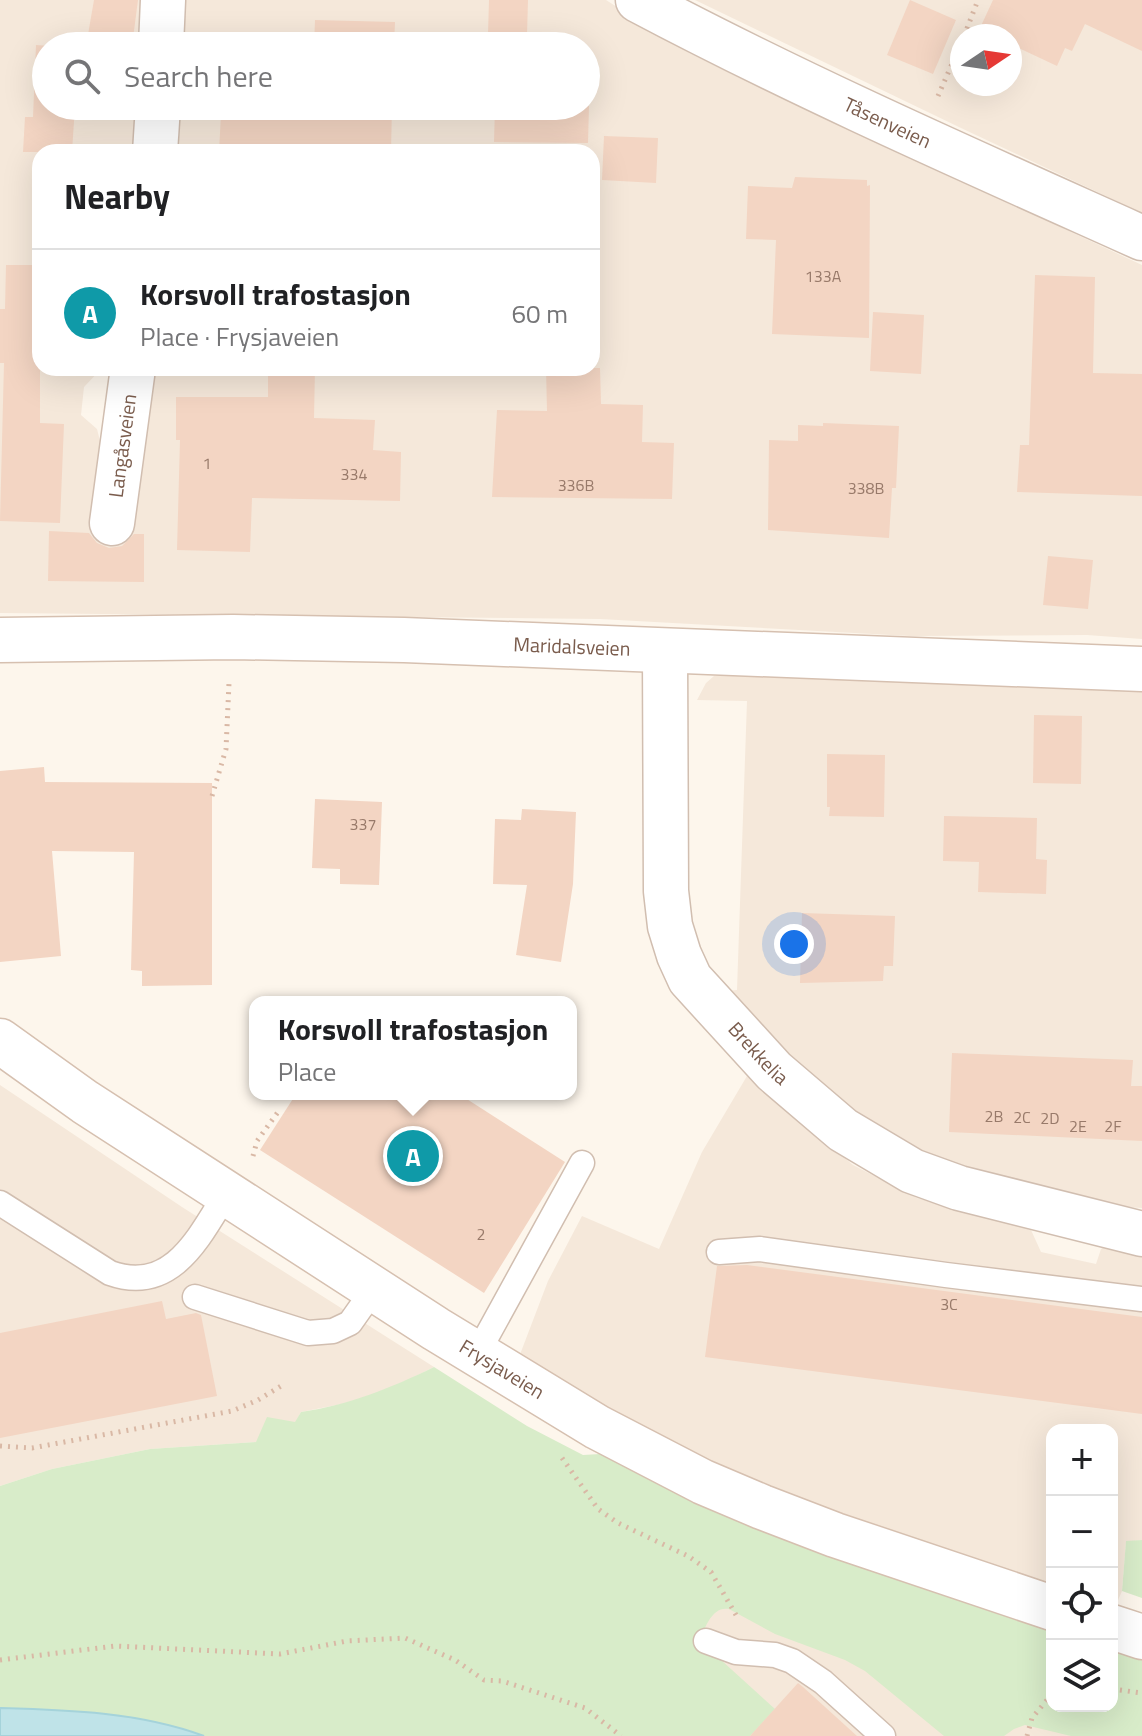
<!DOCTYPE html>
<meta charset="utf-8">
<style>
body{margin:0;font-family:"Titillium Web",sans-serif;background:#f2f2f2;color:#202124}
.controls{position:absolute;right:24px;bottom:24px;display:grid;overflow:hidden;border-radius:16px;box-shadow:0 8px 32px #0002}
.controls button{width:72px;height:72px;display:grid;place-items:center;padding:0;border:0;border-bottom:2px solid #e0e0e0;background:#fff;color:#202124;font:40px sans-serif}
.compass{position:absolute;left:950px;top:24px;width:72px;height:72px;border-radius:50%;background:#fff;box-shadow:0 8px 32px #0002;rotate:77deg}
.you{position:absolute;left:794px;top:944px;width:28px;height:28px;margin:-20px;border:6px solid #fff;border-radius:50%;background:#1a73e8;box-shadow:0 0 0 12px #1a73e833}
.badge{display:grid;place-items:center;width:52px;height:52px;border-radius:50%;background:#1a73e8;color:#fff;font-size:26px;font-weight:700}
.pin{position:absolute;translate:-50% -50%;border:4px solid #fff;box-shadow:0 2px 8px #0006}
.popup{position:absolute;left:249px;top:996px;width:328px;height:104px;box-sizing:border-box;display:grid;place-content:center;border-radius:16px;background:#fff;filter:drop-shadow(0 2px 6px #0005);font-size:26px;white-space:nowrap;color:#757577}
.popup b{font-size:30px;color:#202124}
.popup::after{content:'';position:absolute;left:50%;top:100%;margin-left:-16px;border:16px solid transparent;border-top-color:#fff}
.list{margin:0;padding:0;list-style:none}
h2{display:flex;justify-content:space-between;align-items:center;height:104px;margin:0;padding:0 32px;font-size:34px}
h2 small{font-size:26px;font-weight:400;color:#757577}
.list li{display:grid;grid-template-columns:52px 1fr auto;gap:24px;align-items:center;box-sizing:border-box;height:128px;padding:0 32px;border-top:2px solid #e0e0e0}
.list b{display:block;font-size:30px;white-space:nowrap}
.list p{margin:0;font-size:26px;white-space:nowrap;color:#757577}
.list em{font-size:26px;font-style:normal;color:#757577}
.icon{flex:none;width:44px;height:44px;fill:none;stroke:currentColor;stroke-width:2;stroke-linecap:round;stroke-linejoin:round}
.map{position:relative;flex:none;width:1142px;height:1736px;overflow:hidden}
.search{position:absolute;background:#fff;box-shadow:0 8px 32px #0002;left:32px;top:32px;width:568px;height:88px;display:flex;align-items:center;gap:20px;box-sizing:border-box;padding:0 28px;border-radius:44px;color:#757577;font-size:30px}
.panel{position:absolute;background:#fff;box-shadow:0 8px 32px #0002;left:32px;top:144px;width:568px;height:232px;border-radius:24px}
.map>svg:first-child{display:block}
</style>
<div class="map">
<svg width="1142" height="1736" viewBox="0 0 1142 1736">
<rect width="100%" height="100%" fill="#fdf6ec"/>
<g fill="#f5e8da" fill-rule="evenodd">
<polygon points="0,0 151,0 151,46 46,46 46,106 148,106 145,152 40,152 40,368 102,368 84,387 81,415 97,429 102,449 148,368 592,368 592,152 172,152 176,106 586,106 586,46 176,46 176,0 606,0 689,53 740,78 868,133 996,197 1142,265 1142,639 1087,635 910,636 600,619 0,613"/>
<path d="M695,0H1142V213L961,128ZM962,36H1010V84H962Z"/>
<polygon points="714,676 771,676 1142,691 1142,1208 1110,1206 982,1175 908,1151 819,1085 724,991 737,990 747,701 697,700 706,683"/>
<polygon points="747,1076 853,1165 917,1198 1031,1230 1041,1252 1096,1264 1101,1249 1108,1245 1132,1249 1142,1257 1142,1540 1126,1542 1122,1591 1115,1607 1112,1606 1112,1430 1052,1430 1052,1586 777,1492 662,1439 519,1357 548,1281 582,1216 659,1249 702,1152"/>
<polygon points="0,1085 182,1207 434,1367 396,1386 357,1401 301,1412 295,1423 256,1442 150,1449 52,1469 0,1486"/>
<polygon points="665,1573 1052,1706 1112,1706 1142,1736 708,1736"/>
</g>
<g fill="#d8ecc9">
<path d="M434,1367L527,1426L583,1455L600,1454L735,1520L841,1559L1052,1630V1706H1112V1648L1142,1657V1736H1071L1025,1725L1014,1729L1004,1736H944L865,1671L845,1660L775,1634L729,1609C712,1606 706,1627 699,1640L775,1709L750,1736H0V1486L52,1469L150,1449L256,1442L267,1417L295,1422L301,1412C349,1405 391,1388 434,1367Z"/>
<polygon points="1142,1540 1142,1598 1122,1591 1126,1541"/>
</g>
<path fill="#bfe3e8" stroke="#a5d3da" stroke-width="2" d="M0,1708C68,1710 139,1712 204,1736H0Z"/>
<g fill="#f3d5c3">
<polygon points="94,0 138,0 132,46 86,46"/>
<polygon points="489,0 528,0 527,35 488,34"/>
<polygon points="910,0 956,20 933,74 887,55"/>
<polygon points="993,0 1142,0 1142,51 1085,24 1072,51 1065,48 1057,66 1010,44 1010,36 998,36 980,28"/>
<polygon points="315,20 395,22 394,46 314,46"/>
<polygon points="36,45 51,46 46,46 46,106 75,106 72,152 23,152 25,117 33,117"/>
<polygon points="312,106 392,106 391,152 219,152 221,114 312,120"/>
<polygon points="495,106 589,106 588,143 494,142"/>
<polygon points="604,136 658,138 656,183 602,180"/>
<polygon points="795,177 867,180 867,186 870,185 869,338 772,334 776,240 746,239 748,186 792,188"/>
<polygon points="6,265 40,265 40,423 64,424 60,523 0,521 4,363 0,363 0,309 5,309"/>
<polygon points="1035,275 1095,277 1093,373 1142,374 1142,496 1017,492 1020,445 1029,445"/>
<polygon points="873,312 924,315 921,374 870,371"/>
<polygon points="268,368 315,368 314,418 375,420 373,450 401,452 400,501 252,498 250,552 177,550 180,440 176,440 176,397 268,397"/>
<polygon points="546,368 600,368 601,404 643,405 642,442 674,443 672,499 492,497 497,410 547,411"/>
<polygon points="823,423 899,426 896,488 892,488 889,538 768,530 769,440 798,441 798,425 823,426"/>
<polygon points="49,531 89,533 97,543 109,548 122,546 134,534 144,534 144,582 48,581"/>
<polygon points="1048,556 1093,560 1088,609 1043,605"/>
<polygon points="1034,715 1082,716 1081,784 1033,783"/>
<polygon points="827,754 885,755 884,817 829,816 830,807 827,807"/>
<polygon points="44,767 45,782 212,783 212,985 142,986 142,971 131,970 134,852 52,851 61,956 0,962 0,771"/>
<polygon points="315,799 382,802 379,885 340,884 340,869 312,868"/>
<polygon points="522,809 576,812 573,884 561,962 516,955 527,885 493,884 495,819 521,820"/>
<polygon points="944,816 1037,818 1036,859 1047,860 1046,894 978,892 979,862 943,861"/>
<polygon points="802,913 895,916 893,966 884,966 883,981 800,983"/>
<polygon points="952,1053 1133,1060 1131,1086 1142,1086 1142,1141 949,1132"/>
<polygon points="296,1094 459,1094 565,1162 484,1293 260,1150"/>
<polygon points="747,1265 1142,1317 1142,1414 705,1357 717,1266"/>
<polygon points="162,1301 166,1319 196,1313 201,1315 217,1396 0,1438 0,1333"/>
<polygon points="798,1683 803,1687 857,1736 750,1736"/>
</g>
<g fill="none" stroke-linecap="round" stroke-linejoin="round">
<g stroke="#d1beb0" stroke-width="27">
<g id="lane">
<path d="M0,1203L110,1273C172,1295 199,1237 226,1194"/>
<polyline points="719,1252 760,1249 946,1275 1142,1299"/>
<polyline points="195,1297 308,1333 333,1331 350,1323 374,1289"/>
<polyline points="477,1354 582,1163"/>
<polyline points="706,1641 736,1652 775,1655 792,1661 823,1682 883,1736"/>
</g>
</g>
<g stroke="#d1beb0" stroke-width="47">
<g id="street">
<path id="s1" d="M638,0C802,87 973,162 1142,238"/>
<polyline points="161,46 163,0"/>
<polyline points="155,152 158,106"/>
<path id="s2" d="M112,523L133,368"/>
<path id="s3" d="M665,652L666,891L670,926L679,955L690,979L774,1071L843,1130L912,1171L959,1188L1142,1234"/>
</g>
</g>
<g stroke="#d6c0b0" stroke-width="47">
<g id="secondary">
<path id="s4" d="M0,640L233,637L404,640L1142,669"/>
<path id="s5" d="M0,1041L85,1102L436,1329L597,1427L703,1482L762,1507L835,1535L1052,1608"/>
<polyline points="1112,1627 1142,1637"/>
</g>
</g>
<g stroke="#d9b8a5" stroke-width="5" stroke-dasharray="2 6" stroke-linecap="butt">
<polyline points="964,36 978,0"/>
<polyline points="938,96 962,41"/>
<polyline points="212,796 226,749 229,683"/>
<polyline points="253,1156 257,1141 278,1112"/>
<polyline points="0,1446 32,1448 232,1411 258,1400 281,1386"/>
<polyline points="562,1458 598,1509 618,1523 688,1556 711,1572 736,1615"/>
<polyline points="0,1660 115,1646 280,1654 347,1641 405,1638 455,1660 484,1680 502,1681 585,1708 621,1736"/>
<polyline points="1112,1689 1142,1693"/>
<polyline points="1027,1736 1032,1718 1052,1694"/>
</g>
<use href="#lane" stroke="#fff" stroke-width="24"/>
<use href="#street" stroke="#fff" stroke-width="44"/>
<use href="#secondary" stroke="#fff" stroke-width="44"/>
</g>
<g text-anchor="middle" stroke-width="7" stroke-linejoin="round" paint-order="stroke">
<g font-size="16" fill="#987a6a">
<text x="823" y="282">133A</text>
<text x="207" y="469">1</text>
<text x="354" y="480">334</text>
<text x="576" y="491">336B</text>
<text x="866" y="494">338B</text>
<text x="363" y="830">337</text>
<text x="994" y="1122">2B</text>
<text x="1022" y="1123">2C</text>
<text x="1050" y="1124">2D</text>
<text x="1078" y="1132">2E</text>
<text x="1113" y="1132">2F</text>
<text x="481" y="1240">2</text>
<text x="949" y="1310">3C</text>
</g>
<g font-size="20" fill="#7a5c4d" stroke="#fffaf3">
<text dy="7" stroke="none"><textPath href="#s1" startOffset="278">Tåsenveien</textPath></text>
<text dy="7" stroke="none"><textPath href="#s2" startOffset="78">Langåsveien</textPath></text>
<text dy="7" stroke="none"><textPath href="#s4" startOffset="572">Maridalsveien</textPath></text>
<text dy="7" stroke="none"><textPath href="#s3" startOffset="432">Brekkelia</textPath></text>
<text dy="7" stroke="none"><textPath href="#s5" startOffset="600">Frysjaveien</textPath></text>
</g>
</g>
</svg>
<div class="controls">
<button>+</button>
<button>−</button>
<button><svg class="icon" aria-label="locate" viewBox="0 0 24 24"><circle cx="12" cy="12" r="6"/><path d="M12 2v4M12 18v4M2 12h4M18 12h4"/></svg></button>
<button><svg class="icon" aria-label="layers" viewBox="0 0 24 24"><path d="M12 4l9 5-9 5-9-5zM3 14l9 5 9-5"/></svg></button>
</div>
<svg class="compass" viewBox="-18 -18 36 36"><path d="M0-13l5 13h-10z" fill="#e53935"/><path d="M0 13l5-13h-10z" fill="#757577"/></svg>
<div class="you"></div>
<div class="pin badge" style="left:413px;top:1156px;background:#0f9aa8">A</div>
<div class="popup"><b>Korsvoll trafostasjon</b>Place</div>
<div class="search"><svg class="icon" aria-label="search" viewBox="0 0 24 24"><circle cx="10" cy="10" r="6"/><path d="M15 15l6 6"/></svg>Search here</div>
<section class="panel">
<h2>Nearby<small></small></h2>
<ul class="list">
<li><span class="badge" style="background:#0f9aa8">A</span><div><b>Korsvoll trafostasjon</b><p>Place · Frysjaveien</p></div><em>60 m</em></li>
</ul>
</section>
</div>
